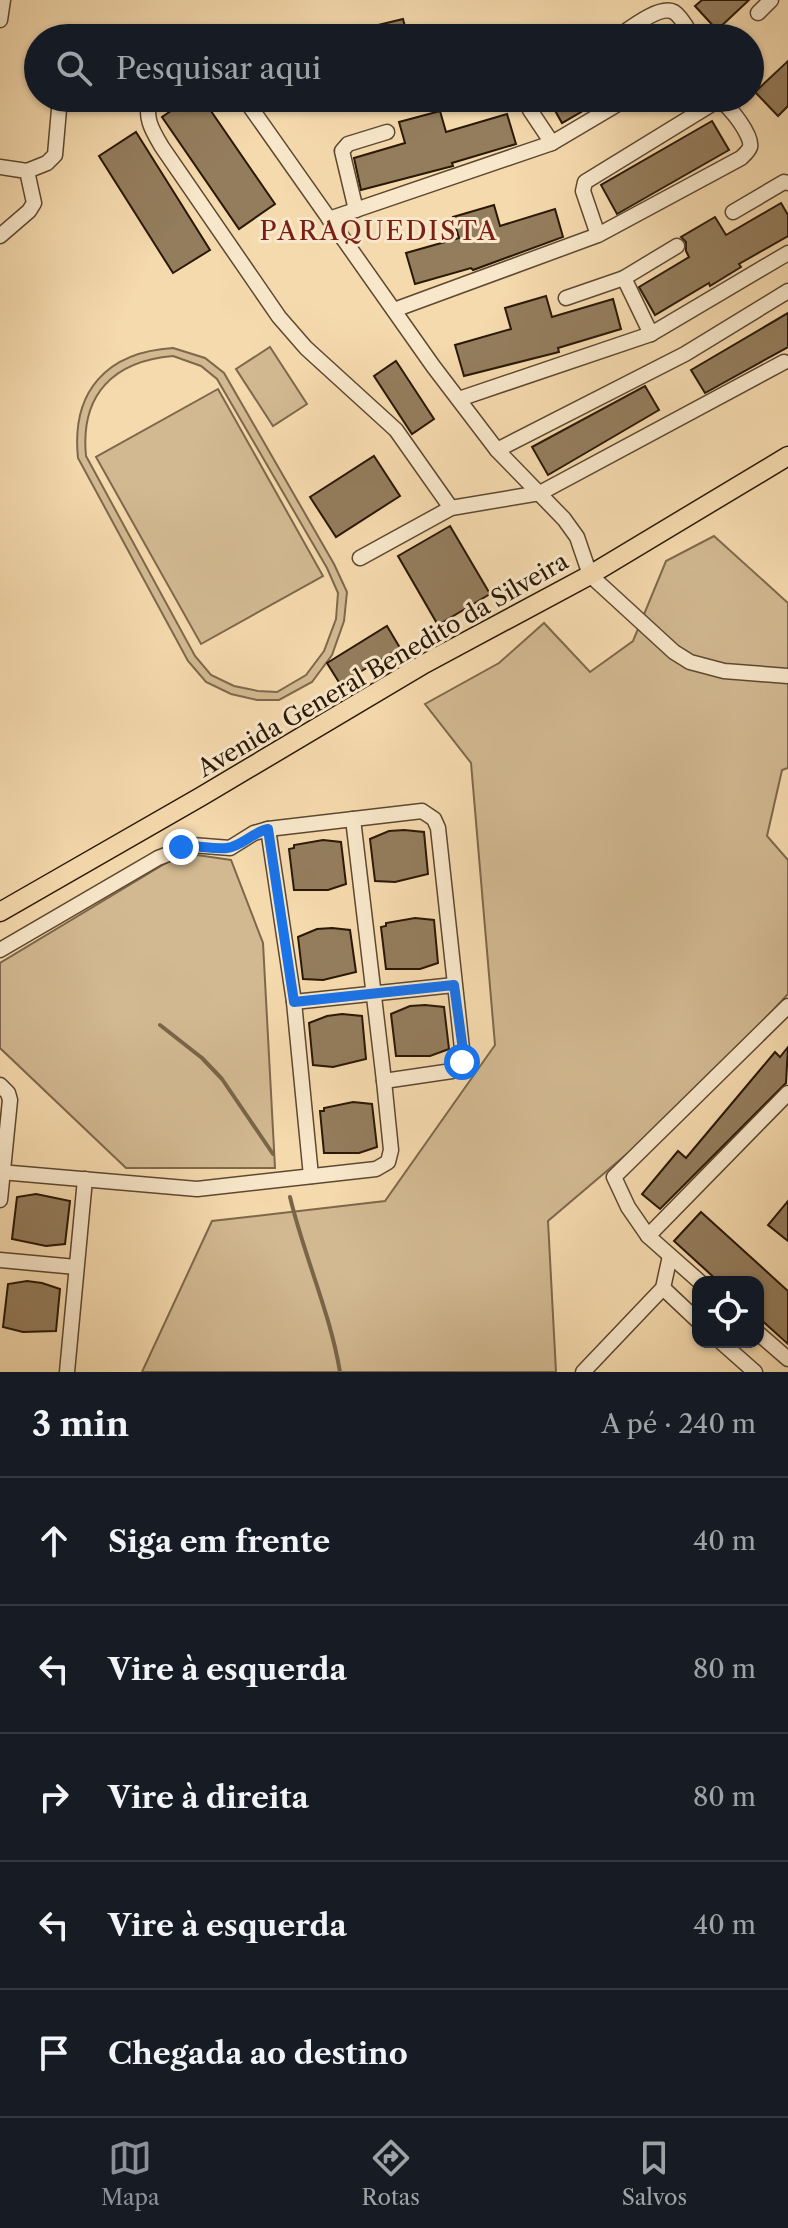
<!DOCTYPE html>
<html lang="pt">
<meta charset="utf-8">
<style>
body{margin:0;font-family:"Libre Caslon Text",serif;background:#20242c;color:#f1f3f6}
.controls{position:absolute;right:24px;bottom:24px;display:grid;overflow:hidden;border-radius:16px;box-shadow:0 2px 6px #0004}
.controls button{width:72px;height:72px;display:grid;place-items:center;padding:0;border:0;border-bottom:2px solid #363941;background:#171b24;color:#f1f3f6;font:40px sans-serif}
.stop{position:absolute;width:24px;height:24px;margin:-18px;border:6px solid #1a73e8;border-radius:50%;background:#fff}
.stop.end{background:#1a73e8;border-color:#fff;box-shadow:0 2px 8px #0008}
.list{margin:0;padding:0;list-style:none}
h2{display:flex;justify-content:space-between;align-items:center;height:104px;margin:0;padding:0 32px;font-size:34px}
h2 small{font-size:26px;font-weight:400;color:#9ea1a6}
.list li{display:grid;grid-template-columns:52px 1fr auto;gap:24px;align-items:center;box-sizing:border-box;height:128px;padding:0 32px;border-top:2px solid #363941}
.list b{display:block;font-size:30px;white-space:nowrap}
.list em{font-size:26px;font-style:normal;color:#9ea1a6}
.icon{flex:none;width:44px;height:44px;fill:none;stroke:currentColor;stroke-width:2;stroke-linecap:round;stroke-linejoin:round}
.map{position:relative;flex:none;width:788px;height:1372px;overflow:hidden}
.search{position:absolute;background:#171b24;box-shadow:0 2px 6px #0004;left:24px;right:24px;top:24px;height:88px;display:flex;align-items:center;gap:20px;box-sizing:border-box;padding:0 28px;border-radius:44px;color:#9ea1a6;font-size:30px}
.sheet{height:744px;background:#171b24}
nav{display:flex;justify-content:space-around;align-items:center;box-sizing:border-box;height:112px;border-top:2px solid #363941;background:#171b24;font-size:22px;color:#9ea1a6}
nav a{display:grid;justify-items:center;gap:4px}
nav .on{color:#8c9099}
.map>svg:first-child{display:block}
</style>
<div class="map">
<svg width="788" height="1372" viewBox="0 0 788 1372">
<rect width="100%" height="100%" fill="#f5daae"/>
<filter id="stains"><feTurbulence type="fractalNoise" baseFrequency=".0025" numOctaves="4"/><feColorMatrix values="0 0 0 0 .2 0 0 0 0 .09 0 0 0 0 .02 0 0 0 .5 -.17"/></filter>
<radialGradient id="worn" r=".72"><stop offset=".6" stop-color="#630" stop-opacity="0"/><stop offset="1" stop-color="#630" stop-opacity=".3"/></radialGradient>
<g fill="#d2b991" stroke="#7e684c" stroke-width="2" fill-rule="evenodd">
<polygon points="270,347 307,404 273,426 236,369"/>
<path d="M173,348L205,358L224,373L334,564L347,592L344,621L332,655L312,682L279,700H257L231,694L206,682L188,661L78,458C71,391 107,352 173,348ZM173,356L201,366L217,379L327,568L338,593L336,619L324,651L306,675L277,692L258,691L234,686L211,675L195,656L86,456C80,394 114,361 173,356Z"/>
<polygon points="218,389 323,576 201,644 96,457"/>
<polygon points="714,536 788,603 788,768 782,770 767,836 788,860 788,994 688,1102 548,1221 556,1372 142,1372 212,1221 385,1201 495,1045 471,763 425,704 499,663 544,623 590,672 633,641 666,561"/>
<polygon points="197,855 231,860 263,943 275,1168 126,1168 0,1048 0,963 171,860"/>
</g>
<g fill="none" stroke-linecap="round" stroke-linejoin="round">
<g stroke="#7a6549" stroke-width="4">
<polyline points="160,1025 202,1058 222,1079 273,1154"/>
<path d="M290,1197C304,1256 330,1312 340,1372"/>
</g>
</g>
<g fill="#947d5d" stroke="#2a1806" stroke-width="2">
<polygon points="702,0 749,0 717,30 695,6"/>
<polygon points="403,19 408,38 342,38 341,34"/>
<polygon points="788,61 788,106 778,116 755,92"/>
<polygon points="190,98 202,98 275,204 239,229 162,117"/>
<polygon points="548,98 605,98 562,123"/>
<polygon points="440,111 446,132 507,114 516,144 452,163 453,166 449,167 361,190 354,158 405,143 399,122"/>
<polygon points="712,121 729,150 617,214 601,185"/>
<polygon points="136,132 210,250 173,273 99,156"/>
<polygon points="781,203 788,215 788,236 739,264 741,267 710,286 709,283 655,315 639,287 689,257 686,251 686,242 681,237 715,217 726,235"/>
<polygon points="494,205 500,226 555,209 563,237 473,270 471,268 415,284 406,253 459,238 453,217"/>
<polygon points="546,296 552,317 613,299 621,329 558,348 559,352 464,376 455,345 511,329 505,308"/>
<polygon points="788,313 788,347 705,393 691,370"/>
<polygon points="396,361 434,419 412,434 374,376"/>
<polygon points="645,386 659,410 548,475 532,447"/>
<polygon points="374,456 400,496 336,537 310,497"/>
<polygon points="450,526 490,594 438,625 398,556"/>
<polygon points="387,626 400,648 340,684 327,663"/>
<polygon points="404,830 424,832 428,874 395,882 375,881 370,839 389,831"/>
<polygon points="323,840 341,842 346,884 328,890 294,890 289,849 294,848 294,845"/>
<polygon points="415,918 434,920 438,963 420,969 386,969 381,927 386,926 386,923"/>
<polygon points="332,928 350,930 356,972 323,980 303,979 298,937 317,929"/>
<polygon points="425,1005 444,1007 449,1049 430,1056 396,1056 391,1014 410,1006"/>
<polygon points="342,1014 362,1016 366,1059 333,1067 313,1065 309,1023 327,1016"/>
<polygon points="788,1047 786,1083 660,1209 642,1194 678,1151 686,1158 775,1052 780,1057"/>
<polygon points="353,1102 372,1104 377,1147 359,1153 324,1153 320,1111 324,1111 324,1108"/>
<polygon points="36,1194 70,1201 65,1244 46,1246 12,1239 17,1197"/>
<polygon points="788,1201 788,1241 768,1225"/>
<polygon points="701,1212 788,1291 788,1344 758,1317 758,1282 719,1282 674,1241"/>
<polygon points="27,1281 42,1283 60,1289 56,1331 23,1332 3,1327 8,1284"/>
</g>
<g fill="none" stroke-linecap="round" stroke-linejoin="round">
<g stroke="#5d4830" stroke-width="17">
<g id="minor">
<polyline points="758,13 771,0"/>
<polyline points="0,20 3,0"/>
<path d="M616,38C628,30 660,4 674,12C682,17 688,30 693,38"/>
<path d="M152,98C142,115 153,132 162,147L279,317L306,348L396,430L451,508"/>
<polyline points="244,98 433,366 497,450 564,519 577,537 590,575 674,652 690,662 724,671 788,676"/>
<polyline points="529,98 530,110 552,143"/>
<polyline points="0,167 27,171 34,203 29,211 0,236"/>
<polyline points="27,171 47,163 55,155 60,98"/>
<polyline points="356,210 342,151 348,144 387,132"/>
<polyline points="733,212 784,182 788,183"/>
<polyline points="329,219 552,143 628,98"/>
<polyline points="624,278 651,334"/>
<polyline points="566,298 624,278 677,246"/>
<path d="M394,310L598,235L741,158C744,155 748,152 750,147C753,136 729,105 720,101L712,104L585,182L583,191L598,235"/>
<polyline points="459,399 651,334 788,253"/>
<polyline points="497,450 685,354 788,291"/>
<polyline points="360,558 451,508 540,493 784,362"/>
<polyline points="268,829 294,1002 311,1176"/>
<polyline points="0,950 158,858 192,845 230,848 254,833 268,829 422,811 434,819 438,828 463,1058 452,1071 384,1081"/>
<polyline points="294,1002 454,985"/>
<polyline points="0,1085 8,1093 10,1100 0,1200"/>
<polyline points="0,1172 197,1189 376,1169 388,1162 391,1150 384,1081 353,819"/>
<polyline points="648,1236 628,1207 614,1177 788,1006"/>
<polyline points="0,1260 76,1267"/>
<polyline points="700,1282 648,1236 788,1093"/>
<polyline points="663,1288 698,1321"/>
<polyline points="758,1333 788,1359"/>
<polyline points="721,1342 755,1372"/>
<polyline points="67,1372 85,1179"/>
<polyline points="583,1372 663,1288 670,1256"/>
</g>
</g>
<g stroke="#2a1806" stroke-width="21">
<polyline id="major" points="0,912 202,796 424,664 590,575 788,456"/>
</g>
<use href="#minor" stroke="#f8e7ca" stroke-width="14"/>
<use href="#major" stroke="#f5daae" stroke-width="18"/>
</g>
<g fill="none" stroke-linecap="round" stroke-linejoin="round">
<path stroke="#1a73e8" stroke-width="10" d="M181,847C197,844 211,850 227,848C242,846 253,832 268,829L294,1002L454,985L463,1050L462,1062"/>
</g>
<g text-anchor="middle" stroke-width="6" stroke-linejoin="round" paint-order="stroke">
<g font-size="24" fill="#2a1806" stroke="#f8e7ca">
<text transform="translate(383 665) rotate(-30)" y="8">Avenida General Benedito da Silveira</text>
</g>
<g font-size="26" letter-spacing="2" fill="#7a1f14" stroke="#f8e7ca">
<text x="379" y="240">PARAQUEDISTA</text>
</g>
</g>
<rect width="100%" height="100%" filter="url(#stains)"/>
<rect width="100%" height="100%" fill="url(#worn)"/>
</svg>
<div class="controls">
<button><svg class="icon" aria-label="locate" viewBox="0 0 24 24"><circle cx="12" cy="12" r="6"/><path d="M12 2v4M12 18v4M2 12h4M18 12h4"/></svg></button>
</div>
<div class="stop" style="left:462px;top:1062px"></div>
<div class="stop end" style="left:181px;top:847px"></div>
<div class="search"><svg class="icon" aria-label="search" viewBox="0 0 24 24"><circle cx="10" cy="10" r="6"/><path d="M15 15l6 6"/></svg>Pesquisar aqui</div>
</div>
<section class="sheet">
<h2>3 min<small>A pé · 240 m</small></h2>
<ul class="list">
<li><svg class="icon" aria-label="ahead" viewBox="0 0 24 24"><path d="M12 20V5M6 11l6-6 6 6"/></svg><div><b>Siga em frente</b></div><em>40 m</em></li>
<li><svg class="icon" aria-label="left" viewBox="0 0 24 24"><path d="M17 20v-9H6M10 6l-5 5 5 5"/></svg><div><b>Vire à esquerda</b></div><em>80 m</em></li>
<li><svg class="icon" aria-label="right" viewBox="0 0 24 24"><path d="M7 20v-9h11M14 6l5 5-5 5"/></svg><div><b>Vire à direita</b></div><em>80 m</em></li>
<li><svg class="icon" aria-label="left" viewBox="0 0 24 24"><path d="M17 20v-9H6M10 6l-5 5 5 5"/></svg><div><b>Vire à esquerda</b></div><em>40 m</em></li>
<li><svg class="icon" aria-label="arrive" viewBox="0 0 24 24"><path d="M6 21V4h12l-3 4 3 4H6"/></svg><div><b>Chegada ao destino</b></div></li>
</ul>
</section>
<nav>
<a class="on"><svg class="icon" aria-label="map" viewBox="0 0 24 24"><path d="M3 6l6-2 6 2 6-2v14l-6 2-6-2-6 2zM9 4v14M15 6v14"/></svg>Mapa</a>
<a><svg class="icon" aria-label="directions" viewBox="0 0 24 24"><path d="M12 3l9 9-9 9-9-9zM9 14v-3h6M13 9l2 2-2 2"/></svg>Rotas</a>
<a><svg class="icon" aria-label="saved" viewBox="0 0 24 24"><path d="M7 4h10v16l-5-4-5 4z"/></svg>Salvos</a>
</nav>
